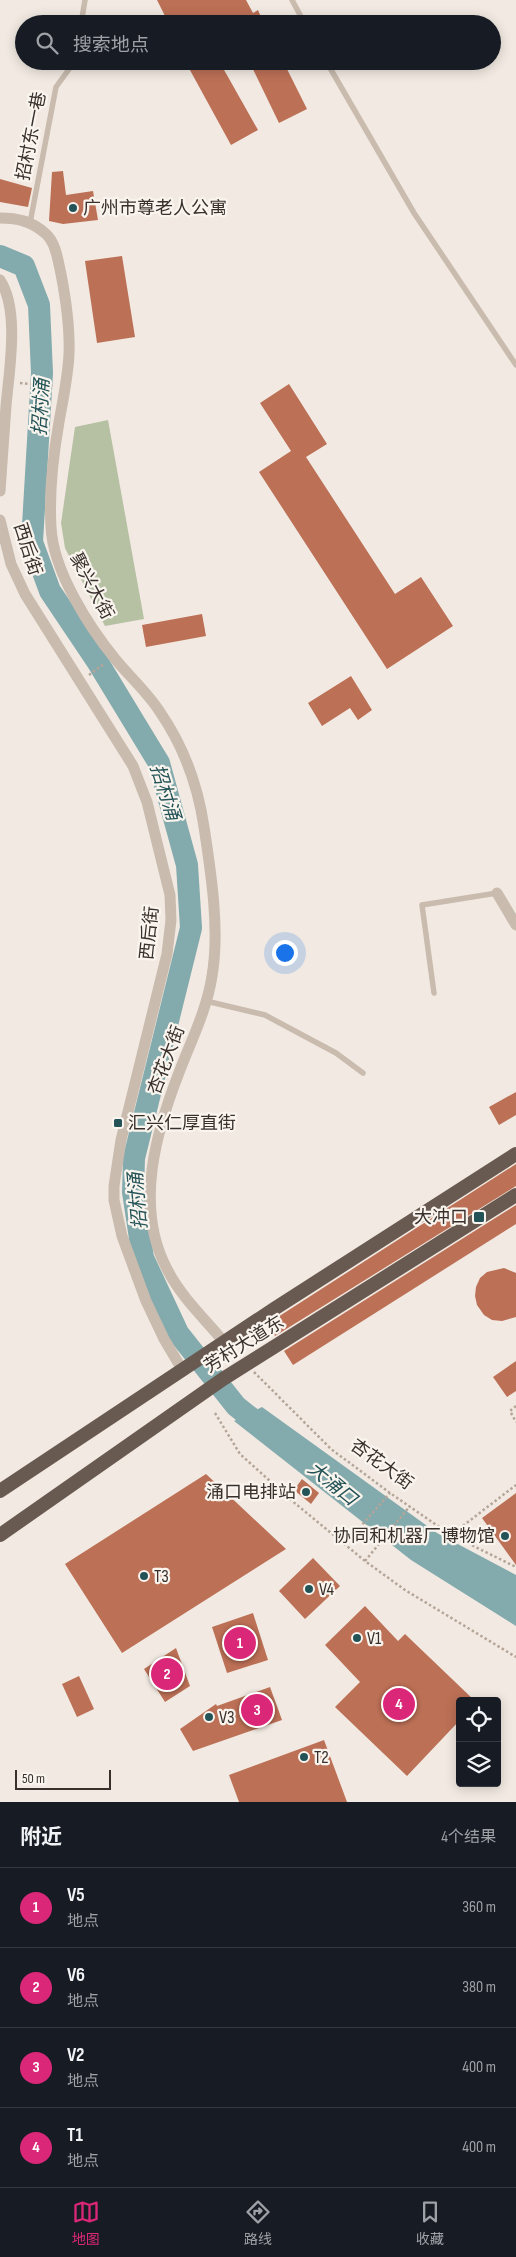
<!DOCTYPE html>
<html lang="zh">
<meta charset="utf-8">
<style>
body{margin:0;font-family:"Sofia Sans Condensed","Noto Sans SC",sans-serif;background:#20242c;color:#f1f3f6}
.controls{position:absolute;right:15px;bottom:15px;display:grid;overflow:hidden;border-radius:5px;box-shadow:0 2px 12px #0003}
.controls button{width:45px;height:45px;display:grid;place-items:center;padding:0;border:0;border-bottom:1px solid #363941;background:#171b24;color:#f1f3f6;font:25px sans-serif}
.scale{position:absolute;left:15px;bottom:12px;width:96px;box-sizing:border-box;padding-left:5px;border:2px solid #39302c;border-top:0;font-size:14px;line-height:18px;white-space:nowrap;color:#39302c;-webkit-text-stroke:4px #f9f4ee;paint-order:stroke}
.you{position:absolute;left:284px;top:952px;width:18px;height:18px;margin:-12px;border:4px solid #fff;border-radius:50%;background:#1a73e8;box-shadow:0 0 0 8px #1a73e833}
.badge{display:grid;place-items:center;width:32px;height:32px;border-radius:50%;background:#db2777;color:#fff;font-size:16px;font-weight:700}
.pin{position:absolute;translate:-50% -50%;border:2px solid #fff;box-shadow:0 1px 5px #0006}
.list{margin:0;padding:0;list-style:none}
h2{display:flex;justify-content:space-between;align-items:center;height:65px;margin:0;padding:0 20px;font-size:21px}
h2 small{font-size:16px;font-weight:400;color:#9ea1a6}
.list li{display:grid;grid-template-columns:32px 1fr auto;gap:15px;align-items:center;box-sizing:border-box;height:80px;padding:0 20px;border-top:1px solid #363941}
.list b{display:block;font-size:19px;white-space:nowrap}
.list p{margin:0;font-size:16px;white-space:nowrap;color:#9ea1a6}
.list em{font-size:16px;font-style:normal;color:#9ea1a6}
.icon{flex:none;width:28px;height:28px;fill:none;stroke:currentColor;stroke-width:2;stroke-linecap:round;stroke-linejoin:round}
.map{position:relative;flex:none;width:516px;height:1802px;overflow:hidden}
.search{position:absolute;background:#171b24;box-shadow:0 2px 12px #0003;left:15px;right:15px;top:15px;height:55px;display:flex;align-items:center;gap:12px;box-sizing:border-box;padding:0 18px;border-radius:28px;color:#9ea1a6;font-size:19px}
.sheet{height:385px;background:#171b24}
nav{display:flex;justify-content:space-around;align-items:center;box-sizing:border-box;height:70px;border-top:1px solid #363941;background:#171b24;font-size:14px;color:#9ea1a6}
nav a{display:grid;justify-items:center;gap:2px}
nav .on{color:#db2777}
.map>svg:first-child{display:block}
</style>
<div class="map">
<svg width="516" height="1802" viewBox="0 0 516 1802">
<rect width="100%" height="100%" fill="#f2eae2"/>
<polygon fill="#b6c0a2" points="108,420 144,619 105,626 65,548 61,523 75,427"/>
<polygon fill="#83aaad" points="262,1407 437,1533 516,1575 516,1626 411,1560 234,1421"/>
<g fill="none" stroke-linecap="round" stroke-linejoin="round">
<polyline stroke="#83aaad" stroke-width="22" points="0,256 24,266 39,305 42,373 32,542 50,591 97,661 159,763 187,865 191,928 134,1158 133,1192 143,1258 178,1333 236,1406 271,1434"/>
</g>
<g fill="#bc7056">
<polygon points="157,0 246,0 253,13 258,10 264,24 169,24"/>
<polygon points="185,61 219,61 258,130 231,145"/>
<polygon points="249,61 283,61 307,109 279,123"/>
<polygon points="63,171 66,195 93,191 98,220 63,224 49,221 52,172"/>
<polygon points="0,179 32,188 28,207 0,202"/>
<polygon points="122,256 135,337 97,343 85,261"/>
<polygon points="289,384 327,444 306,457 395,594 421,577 453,626 387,669 259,472 291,451 260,403"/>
<polygon points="202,614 206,636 146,647 142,625"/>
<polygon points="351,676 372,710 358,720 350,708 322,726 308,703"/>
<polygon points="516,1092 516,1115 499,1125 489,1107"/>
<polygon points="516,1164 516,1186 275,1336 267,1324"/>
<polygon points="516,1205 516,1224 293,1365 284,1351"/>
<polygon points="504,1268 516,1273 516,1317 502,1321 492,1320 484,1315 477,1305 475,1296 476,1287 480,1278 487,1272"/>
<polygon points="516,1361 516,1391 507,1397 493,1377"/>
<polygon points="206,1474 286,1549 122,1653 65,1564"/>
<polygon points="302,1479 319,1493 311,1504 294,1490"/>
<polygon points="516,1493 516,1565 482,1518"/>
<polygon points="313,1558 340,1586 305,1619 279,1591"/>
<polygon points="365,1606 398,1641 405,1634 475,1701 460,1701 460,1720 407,1776 335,1707 360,1682 325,1645"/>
<polygon points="253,1613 268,1660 227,1673 212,1627"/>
<polygon points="176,1648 190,1686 165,1702 144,1669"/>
<polygon points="79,1676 94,1709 77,1717 62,1684"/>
<polygon points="270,1687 282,1720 193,1751 180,1729 216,1704 217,1706"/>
<polygon points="324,1740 347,1802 239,1802 229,1775"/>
</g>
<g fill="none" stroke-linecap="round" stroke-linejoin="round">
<g stroke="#b5a598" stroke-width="2.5" stroke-dasharray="2.5 2.5" stroke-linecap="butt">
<polyline points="20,383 54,386"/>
<polyline points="89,675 104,664"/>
<polyline points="254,1372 331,1449 390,1493 451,1535 516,1567"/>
<polyline points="516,1406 510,1411 516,1422"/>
<polyline points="215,1413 240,1454 291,1500 365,1561 405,1590 516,1657"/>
<polyline points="451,1535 516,1485"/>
<polyline points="346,1543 390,1493"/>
<polyline points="365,1561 410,1506"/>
</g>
<g stroke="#c9bbae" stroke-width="5.5">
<polyline points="292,0 305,24"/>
<polyline points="81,24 85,0"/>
<polyline points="326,61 414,213 516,365"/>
<polyline points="30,223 56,87 75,61"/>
<polyline points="434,993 422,905 497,893"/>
<polyline points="206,1001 265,1015 336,1053 363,1073"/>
</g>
<g stroke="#c9bbae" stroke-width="11">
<path d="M0,218C17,218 32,221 46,234C56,243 58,261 61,274C66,300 70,328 69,354C68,377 63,399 59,422C53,456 49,493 51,527C53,571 89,627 116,660C130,677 148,693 160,712C184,747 198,786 204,827C211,873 220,930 212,976C207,1009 192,1039 180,1070C156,1131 134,1207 167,1269C181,1297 205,1319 224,1342"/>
<path d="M0,280C20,310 9,371 6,406C4,434 2,462 0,491"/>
<polyline points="0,520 11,564 25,594 133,766 147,802 170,895 171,920 167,954 121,1140 114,1186 114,1200 122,1236 146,1301 164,1339 183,1371"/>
<polyline points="497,893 516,925"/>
</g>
<g stroke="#695a51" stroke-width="14">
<polyline points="0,1491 274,1309 516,1154"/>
<polyline points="0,1535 223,1379 516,1195"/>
</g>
</g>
<g fill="#245357" stroke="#f9f4ee" stroke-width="2">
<circle cx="73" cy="208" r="5"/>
<rect x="113" y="1118" width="10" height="10" rx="2.5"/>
<rect x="473" y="1211" width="12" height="12" rx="2.5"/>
<circle cx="306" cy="1492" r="5"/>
<circle cx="505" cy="1536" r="5"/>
<circle cx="144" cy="1576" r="5"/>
<circle cx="309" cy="1589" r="5"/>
<circle cx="357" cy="1638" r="5"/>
<circle cx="209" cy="1717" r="5"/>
<circle cx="304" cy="1757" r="5"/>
</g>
<g text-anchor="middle" stroke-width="4.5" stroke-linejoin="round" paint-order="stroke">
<g font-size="18" fill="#39302c" stroke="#f9f4ee">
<text transform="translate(31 136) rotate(-79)" y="6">招村东一巷</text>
<text transform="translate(28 549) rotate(72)" y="6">西后街</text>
<text transform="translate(92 586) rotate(62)" y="6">聚兴大街</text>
<text transform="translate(149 933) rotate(-84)" y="6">西后街</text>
<text transform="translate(166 1060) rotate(-69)" y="6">杏花大街</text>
<text transform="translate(244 1344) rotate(-32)" y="6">芳村大道东</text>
<text transform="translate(382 1464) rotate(36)" y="6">杏花大街</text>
</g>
<g font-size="18" fill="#39302c" stroke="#f9f4ee" text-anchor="start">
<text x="83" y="214">广州市尊老人公寓</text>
<text x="128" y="1129">汇兴仁厚直街</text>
<text x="468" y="1223" text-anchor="end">大冲口</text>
<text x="296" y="1498" text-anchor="end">涌口电排站</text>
<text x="495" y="1542" text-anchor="end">协同和机器厂博物馆</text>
<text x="154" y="1582">T3</text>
<text x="319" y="1595">V4</text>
<text x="367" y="1644">V1</text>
<text x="219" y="1723">V3</text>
<text x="314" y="1763">T2</text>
</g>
<g font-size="19" font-style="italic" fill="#245357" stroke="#f9f4ee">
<text transform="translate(40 407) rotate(-87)" y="7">招村涌</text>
<text transform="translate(166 792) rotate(72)" y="7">招村涌</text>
<text transform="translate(137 1201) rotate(-95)" y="7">招村涌</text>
<text transform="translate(333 1483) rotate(39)" y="7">大涌口</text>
</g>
</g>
</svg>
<div class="controls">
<button><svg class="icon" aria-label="locate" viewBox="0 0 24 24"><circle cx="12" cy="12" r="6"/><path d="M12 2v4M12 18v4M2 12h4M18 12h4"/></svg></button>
<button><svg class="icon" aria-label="layers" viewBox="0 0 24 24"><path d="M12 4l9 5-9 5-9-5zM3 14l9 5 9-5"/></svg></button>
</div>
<div class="scale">50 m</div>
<div class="you"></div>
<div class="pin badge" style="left:240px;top:1643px">1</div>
<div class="pin badge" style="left:167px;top:1674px">2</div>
<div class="pin badge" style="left:257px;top:1710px">3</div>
<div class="pin badge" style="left:399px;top:1704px">4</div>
<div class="search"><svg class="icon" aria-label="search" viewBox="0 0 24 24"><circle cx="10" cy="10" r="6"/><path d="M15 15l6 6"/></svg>搜索地点</div>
</div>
<section class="sheet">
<h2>附近<small>4个结果</small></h2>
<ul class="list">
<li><span class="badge">1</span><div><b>V5</b><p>地点</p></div><em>360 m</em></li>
<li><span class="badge">2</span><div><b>V6</b><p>地点</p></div><em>380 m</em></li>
<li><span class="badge">3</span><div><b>V2</b><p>地点</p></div><em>400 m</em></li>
<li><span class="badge">4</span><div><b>T1</b><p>地点</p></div><em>400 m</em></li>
</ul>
</section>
<nav>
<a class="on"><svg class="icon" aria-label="map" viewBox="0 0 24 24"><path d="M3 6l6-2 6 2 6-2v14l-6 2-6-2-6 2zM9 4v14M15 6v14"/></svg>地图</a>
<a><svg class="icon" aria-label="directions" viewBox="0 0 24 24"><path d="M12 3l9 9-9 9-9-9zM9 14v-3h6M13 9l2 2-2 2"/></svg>路线</a>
<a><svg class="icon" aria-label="saved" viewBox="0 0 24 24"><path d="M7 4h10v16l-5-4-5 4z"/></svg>收藏</a>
</nav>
